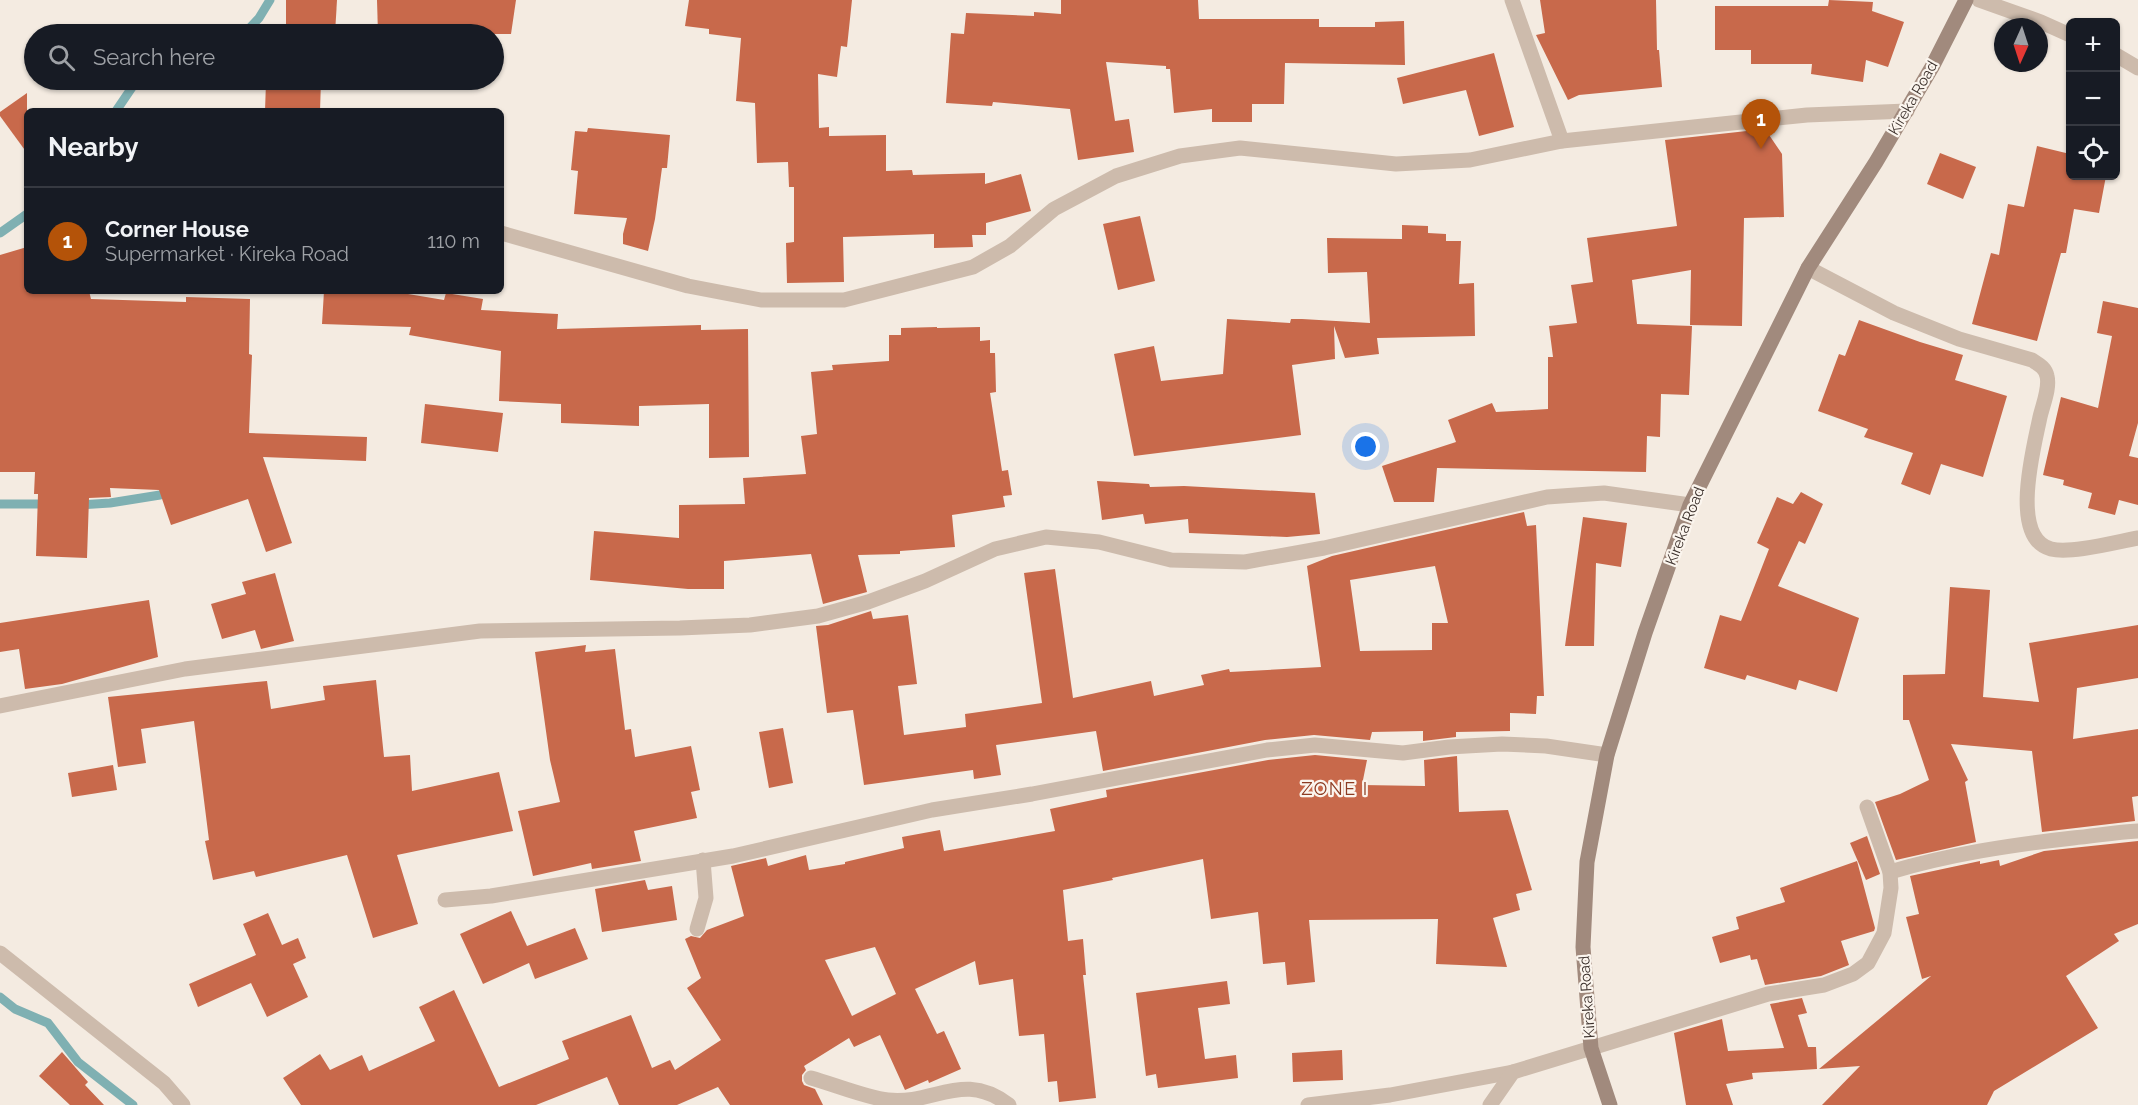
<!DOCTYPE html>
<meta charset="utf-8">
<style>
body{margin:0;font-family:Raleway,sans-serif;background:#242831;color:#f1f3f6}
.controls{position:absolute;right:18px;top:18px;display:grid;overflow:hidden;border-radius:9px;box-shadow:0 2px 4px #0004}
.controls button{width:54px;height:54px;display:grid;place-items:center;padding:0;border:0;border-bottom:2px solid #363941;background:#171b24;color:#f1f3f6;font:30px sans-serif}
.compass{position:absolute;left:1994px;top:18px;width:54px;height:54px;border-radius:50%;background:#171b24;box-shadow:0 2px 4px #0004;rotate:183deg}
.you{position:absolute;left:1366px;top:447px;width:21px;height:21px;margin:-15px;border:4px solid #fff;border-radius:50%;background:#1a73e8;box-shadow:0 0 0 9px #1a73e833}
.badge{display:grid;place-items:center;width:39px;height:39px;border-radius:50%;background:#b45309;color:#fff;font-size:20px;font-weight:700}
.pin{position:absolute;translate:-50% -50px;filter:drop-shadow(0 2px 3px #0008)}
.pin::after{content:'';position:absolute;top:32px;width:21px;height:18px;background:inherit;clip-path:polygon(0 0,100% 0,50% 100%)}
.list{margin:0;padding:0;list-style:none}
h2{display:flex;justify-content:space-between;align-items:center;height:78px;margin:0;padding:0 24px;font-size:26px}
h2 small{font-size:20px;font-weight:400;color:#9ea1a6}
.list li{display:grid;grid-template-columns:39px 1fr auto;gap:18px;align-items:center;box-sizing:border-box;height:108px;padding:0 24px;border-top:2px solid #363941}
.list b{display:block;font-size:22px;white-space:nowrap}
.list p{margin:0;font-size:20px;white-space:nowrap;color:#9ea1a6}
.list em{font-size:20px;font-style:normal;color:#9ea1a6}
.icon{flex:none;width:33px;height:33px;fill:none;stroke:currentColor;stroke-width:2;stroke-linecap:round;stroke-linejoin:round}
.map{position:relative;flex:none;width:2138px;height:1105px;overflow:hidden}
.search{position:absolute;background:#171b24;box-shadow:0 2px 4px #0004;left:24px;top:24px;width:480px;height:66px;display:flex;align-items:center;gap:15px;box-sizing:border-box;padding:0 21px;border-radius:33px;color:#9ea1a6;font-size:22px}
.panel{position:absolute;background:#171b24;box-shadow:0 2px 4px #0004;left:24px;top:108px;width:480px;height:186px;border-radius:9px}
.map>svg:first-child{display:block}
</style>
<div class="map">
<svg width="2138" height="1105" viewBox="0 0 2138 1105">
<rect width="100%" height="100%" fill="#f4ebe1"/>
<g fill="none" stroke-linecap="round" stroke-linejoin="round">
<g stroke="#7fb0b2" stroke-width="9">
<polyline points="244,34 259,18 270,0"/>
<polyline points="116,111 135,83 148,80"/>
<polyline points="0,233 27,214"/>
<polyline points="0,504 50,504"/>
<polyline points="79,505 110,503 160,495"/>
<polyline points="0,997 15,1009 48,1023 78,1062 133,1105"/>
</g>
</g>
<g fill="#c8694b" fill-rule="evenodd">
<polygon points="286,0 337,0 335,34 286,34"/>
<polygon points="377,0 516,0 511,34 378,34"/>
<polygon points="689,0 852,0 847,47 841,46 837,77 818,74 819,128 829,127 829,136 886,135 886,171 912,170 913,175 985,173 985,184 1021,174 1031,211 986,223 986,235 972,235 973,247 934,248 934,234 843,237 844,282 787,283 786,243 794,242 794,187 789,187 788,162 757,163 755,103 736,101 741,38 709,34 709,29 685,26"/>
<polygon points="1061,0 1198,0 1199,19 1319,19 1319,27 1375,27 1375,22 1404,21 1405,65 1285,63 1284,104 1252,104 1252,122 1212,122 1212,109 1174,113 1170,69 1166,69 1166,66 1106,62 1115,121 1129,119 1134,152 1078,160 1070,109 993,102 992,106 946,103 951,33 964,34 966,13 1034,16 1034,12 1061,14"/>
<polygon points="1540,0 1656,0 1657,50 1659,50 1662,87 1579,95 1568,100 1536,35 1545,33"/>
<polygon points="1829,0 1873,2 1872,11 1904,22 1888,67 1866,60 1863,82 1811,74 1812,64 1751,64 1751,50 1715,50 1715,6 1828,6"/>
<polygon points="1494,53 1514,127 1479,136 1466,90 1403,104 1397,78"/>
<polygon points="290,80 321,80 320,111 265,111 266,82 290,83"/>
<polygon points="27,93 27,153 0,116 0,112"/>
<polygon points="588,128 670,135 667,168 662,168 655,219 648,251 623,244 623,234 627,218 574,214 578,171 571,170 575,131 587,132"/>
<polygon points="1765,129 1782,154 1784,217 1744,218 1742,326 1690,325 1691,270 1632,280 1637,324 1692,326 1689,395 1661,394 1660,437 1647,436 1646,472 1437,468 1434,502 1394,502 1382,466 1456,442 1448,420 1492,403 1496,412 1548,409 1548,357 1553,357 1549,326 1577,323 1571,285 1593,282 1587,238 1677,226 1665,140"/>
<polygon points="2037,146 2070,154 2070,176 2106,176 2099,213 2074,209 2066,253 2061,253 2037,341 1972,324 1991,253 1999,255 2008,204 2024,207"/>
<polygon points="1940,153 1976,167 1963,199 1927,184"/>
<polygon points="1140,216 1155,281 1118,290 1103,224"/>
<polygon points="1402,225 1428,226 1428,233 1446,234 1446,241 1461,241 1459,284 1474,283 1475,336 1377,338 1379,354 1345,358 1334,326 1335,359 1292,365 1301,435 1134,456 1114,354 1154,346 1161,381 1223,374 1227,319 1290,323 1291,319 1302,319 1370,323 1367,272 1328,273 1327,238 1402,239"/>
<polygon points="27,247 27,291 89,291 91,299 186,302 186,297 250,299 249,354 252,355 249,433 367,437 366,461 263,457 292,543 266,552 248,499 171,525 159,490 110,488 111,497 89,498 87,558 36,556 38,494 34,494 35,472 0,472 0,255"/>
<polygon points="324,291 402,293 444,300 446,293 483,299 481,310 558,314 557,329 701,325 701,330 748,329 749,457 709,458 709,404 639,406 639,426 561,423 561,404 499,401 501,351 409,335 411,327 322,324"/>
<polygon points="2103,301 2138,308 2138,423 2129,456 2138,458 2138,505 2119,500 2115,515 2088,508 2092,493 2063,485 2064,480 2043,475 2061,397 2098,408 2112,336 2097,333"/>
<polygon points="1859,320 1920,342 1963,355 1955,380 2007,396 1983,477 1941,464 1930,495 1901,484 1913,453 1864,437 1868,429 1818,411 1839,354 1845,356"/>
<polygon points="937,327 937,328 980,327 980,341 990,340 990,353 995,353 996,392 990,393 1002,471 1008,470 1012,495 1003,496 1005,507 952,515 955,547 900,551 900,554 858,555 867,592 823,604 811,554 724,561 724,589 688,589 590,580 594,531 679,538 679,505 745,504 743,478 806,474 801,436 817,434 811,372 833,370 832,365 889,361 889,335 901,335 901,328"/>
<polygon points="425,404 503,413 498,452 421,443"/>
<polygon points="1097,481 1149,484 1150,487 1184,486 1315,493 1320,534 1287,537 1189,533 1188,519 1145,524 1143,514 1102,520"/>
<polygon points="1801,492 1823,504 1805,544 1799,541 1778,586 1859,618 1837,692 1799,680 1796,690 1747,675 1745,680 1704,668 1720,615 1741,621 1769,549 1757,543 1777,497 1793,504"/>
<path d="M1524,512L1527,526L1536,525L1544,696H1537L1536,714L1510,713V731L1456,732V737L1423,741V731L1372,732L1370,740L1314,735L1265,740L1103,771L1096,731L996,745L1001,775L974,779L973,770L864,785L853,710L827,713L816,626L828,625L871,611L873,619L908,615L917,684L898,686L904,735L966,727L965,714L1042,703L1024,573L1055,569L1073,698L1151,681L1154,696L1204,685L1201,675L1229,669L1230,672L1321,667L1307,566L1332,556ZM1435,566L1448,623H1432V650L1360,651L1350,580Z"/>
<polygon points="1583,517 1627,523 1621,567 1596,563 1594,646 1565,646"/>
<polygon points="275,573 294,641 261,649 255,630 222,639 211,604 246,594 242,582"/>
<polygon points="1950,587 1990,590 1983,697 2039,702 2029,643 2138,625 2138,678 2077,688 2073,739 2138,729 2138,796 2132,797 2135,821 2042,832 2032,751 1951,744 1968,780 1965,782 1976,842 1896,860 1875,802 1900,794 1929,780 1909,720 1903,720 1903,675 1945,674"/>
<polygon points="149,600 158,657 62,684 25,689 19,649 0,652 0,623"/>
<polygon points="586,645 585,652 615,649 625,730 631,729 635,757 691,746 700,790 691,792 697,818 634,831 641,861 592,869 591,863 533,876 518,811 560,802 550,760 535,652"/>
<polygon points="376,680 384,757 410,755 412,791 499,772 513,831 397,855 418,924 373,938 347,855 256,877 254,871 213,880 205,841 209,840 194,721 141,729 146,763 118,767 108,697 267,681 271,709 325,700 323,686"/>
<polygon points="783,728 793,783 769,788 759,732"/>
<path d="M1315,755L1367,760L1362,785L1425,786L1424,760L1457,756L1459,812L1508,810L1532,890L1516,894L1520,910L1493,918L1507,967L1436,964L1438,919L1309,920L1315,982L1287,985L1285,962L1263,964L1258,912L1211,919L1203,859L1112,878L1113,880L1063,890L1068,941L1083,939L1086,975H1083L1096,1098L1059,1102L1057,1081L1048,1082L1044,1034L1019,1036L1013,979L979,985L975,961L915,989L937,1034L944,1031L961,1069L929,1083L928,1080L905,1090L880,1035L854,1047L849,1038L804,1066L806,1070L802,1075V1081L804,1085L815,1089L823,1105H730L718,1087L677,1105H619L607,1077L536,1105H301L283,1078L320,1054L330,1070L362,1055L369,1071L435,1041L419,1007L454,990L499,1087L569,1059L562,1041L631,1015L652,1068L670,1060L675,1070L721,1040L687,988L701,978L685,939L691,936L700,938L707,930L744,916L731,866L766,858L768,866L806,855L809,870L845,864V862L904,848L902,837L940,830L944,851L1055,831L1050,809L1107,797L1106,790L1268,760ZM875,947L896,994L852,1016L825,960Z"/>
<polygon points="113,765 117,790 72,797 68,773"/>
<polygon points="1867,836 1880,874 1866,880 1850,843"/>
<polygon points="2138,841 2138,924 2114,934 2119,941 2066,976 2098,1028 1994,1091 1987,1105 1822,1105 1860,1066 1819,1069 1931,976 1922,979 1906,917 1919,914 1910,876 1980,861 1980,864 1999,860 2000,866 2044,851"/>
<polygon points="1857,861 1875,928 1874,931 1841,941 1849,965 1821,976 1765,985 1757,959 1751,960 1750,955 1720,963 1712,937 1739,929 1736,917 1785,902 1780,888"/>
<polygon points="645,880 648,890 672,886 677,920 602,932 595,889"/>
<polygon points="511,911 527,946 575,928 588,959 535,979 529,963 483,984 460,934"/>
<polygon points="268,913 282,945 298,938 306,958 293,964 308,997 267,1017 251,983 198,1007 189,984 256,955 243,924"/>
<polygon points="1227,981 1230,1004 1198,1008 1205,1059 1236,1055 1238,1078 1158,1088 1156,1074 1146,1076 1136,993"/>
<polygon points="1802,998 1807,1013 1798,1015 1808,1047 1816,1047 1817,1069 1752,1073 1753,1079 1726,1084 1733,1105 1686,1105 1674,1033 1722,1019 1728,1051 1784,1048 1770,1004"/>
<polygon points="1342,1050 1343,1080 1293,1082 1292,1053"/>
<polygon points="62,1052 88,1082 85,1085 104,1105 70,1105 39,1076"/>
</g>
<g fill="none" stroke-linecap="round" stroke-linejoin="round">
<g stroke="#cdbbac" stroke-width="15">
<polyline points="1512,0 1562,141"/>
<polyline points="1979,0 2041,22 2070,35"/>
<polyline points="2116,55 2138,68"/>
<polyline points="501,233 688,286 761,300 844,300 973,267 1010,246 1054,209 1116,176 1180,156 1240,148 1396,164 1470,160 1562,141 1807,115 1907,111"/>
<path d="M1808,268L1894,313L1959,339L2032,360C2038,364 2045,367 2047,376C2050,388 2043,404 2040,417C2034,447 2009,538 2051,549C2071,554 2116,542 2138,538"/>
<polyline points="0,706 185,669 480,631 680,628 750,625 818,616 868,602 925,581 995,549 1046,537 1099,542 1171,560 1245,562 1324,548 1547,497 1604,493 1690,505"/>
<path d="M1890,872C1950,854 2011,845 2073,838C2095,836 2116,832 2138,831"/>
<polyline points="445,900 491,896 733,856 932,810 1032,794 1267,750 1315,745 1403,753 1449,747 1502,744 1546,746 1607,755"/>
<polyline points="697,929 706,898 703,860"/>
<polyline points="0,953 164,1083 183,1105"/>
<path d="M811,1078C833,1084 867,1098 888,1100C935,1105 963,1070 1009,1105"/>
<polyline points="1308,1105 1390,1095 1513,1072"/>
<polyline points="1490,1105 1513,1072 1768,994 1824,985 1853,974 1868,963 1884,933 1891,888 1890,872 1867,807"/>
</g>
<polyline stroke="#a18a7d" stroke-width="15" points="1610,1105 1591,1048 1583,947 1587,862 1607,755 1645,633 1690,505 1808,268 1876,162 1932,67 1966,0"/>
</g>
<g text-anchor="middle" stroke-width="4.5" stroke-linejoin="round" paint-order="stroke">
<g font-size="15" fill="#3b302b" stroke="#fbf5ee">
<text transform="translate(1913 98) rotate(-60)" y="5">Kireka Road</text>
<text transform="translate(1685 526) rotate(-69)" y="5">Kireka Road</text>
<text transform="translate(1587 997) rotate(-94)" y="5">Kireka Road</text>
</g>
<g font-size="18" letter-spacing="1.5" fill="#8c3b22" stroke="#fbf5ee">
<text x="1335" y="795">ZONE I</text>
</g>
</g>
</svg>
<div class="controls">
<button>+</button>
<button>−</button>
<button><svg class="icon" aria-label="locate" viewBox="0 0 24 24"><circle cx="12" cy="12" r="6"/><path d="M12 2v4M12 18v4M2 12h4M18 12h4"/></svg></button>
</div>
<svg class="compass" viewBox="-18 -18 36 36"><path d="M0-13l5 13h-10z" fill="#e53935"/><path d="M0 13l5-13h-10z" fill="#9ea1a6"/></svg>
<div class="you"></div>
<div class="pin badge" style="left:1761px;top:149px">1</div>
<div class="search"><svg class="icon" aria-label="search" viewBox="0 0 24 24"><circle cx="10" cy="10" r="6"/><path d="M15 15l6 6"/></svg>Search here</div>
<section class="panel">
<h2>Nearby<small></small></h2>
<ul class="list">
<li><span class="badge">1</span><div><b>Corner House</b><p>Supermarket · Kireka Road</p></div><em>110 m</em></li>
</ul>
</section>
</div>
